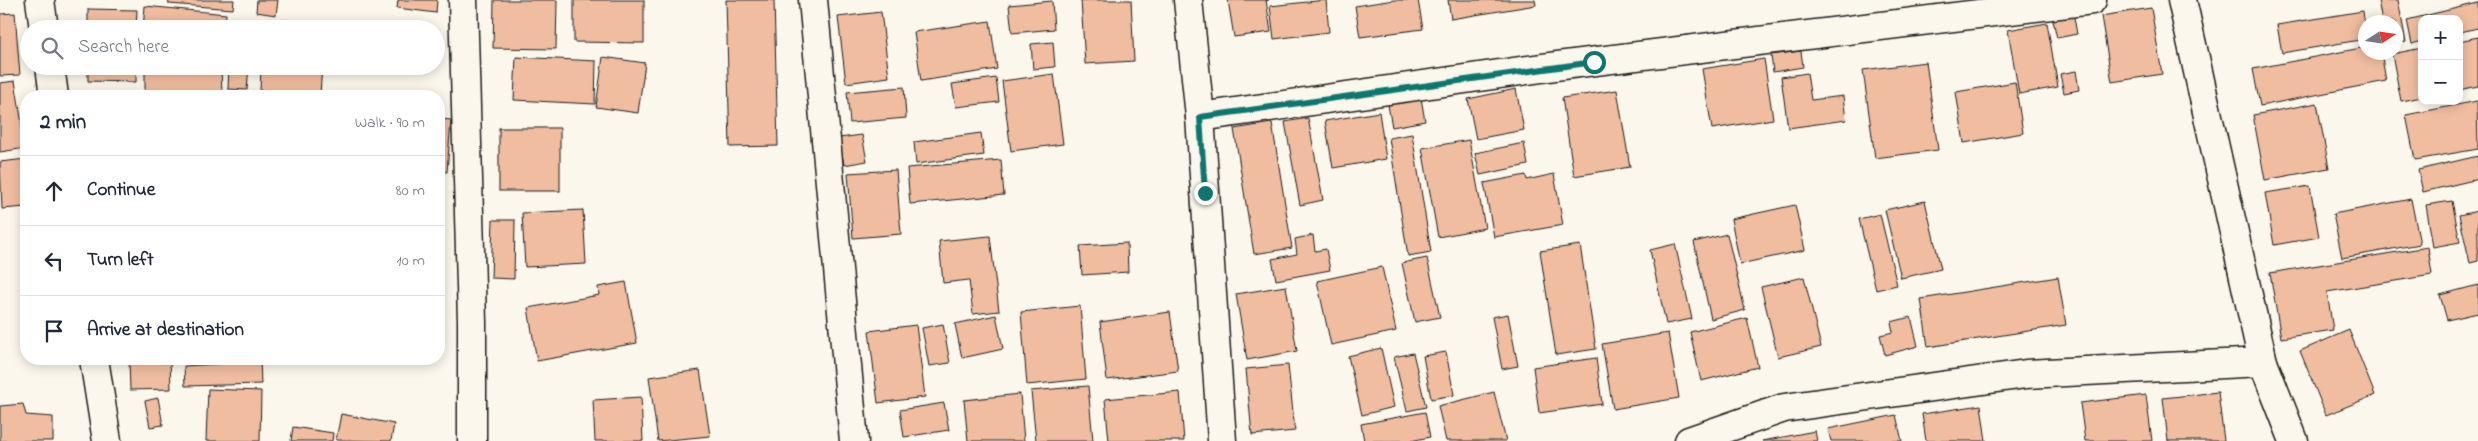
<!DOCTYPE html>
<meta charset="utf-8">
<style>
body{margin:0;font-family:"Indie Flower",sans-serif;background:#f6f6f7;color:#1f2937}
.controls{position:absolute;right:15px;top:15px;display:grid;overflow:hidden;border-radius:10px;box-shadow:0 2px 12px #0003}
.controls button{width:45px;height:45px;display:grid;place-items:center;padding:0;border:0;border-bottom:1px solid #e0e1e3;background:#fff;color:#1f2937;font:25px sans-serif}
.compass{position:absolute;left:2358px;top:15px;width:45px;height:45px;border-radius:50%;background:#fff;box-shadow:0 2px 12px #0003;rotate:78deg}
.stop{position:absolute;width:15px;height:15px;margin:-11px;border:4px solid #0f766e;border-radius:50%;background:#fff}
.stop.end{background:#0f766e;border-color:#fff;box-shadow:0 1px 5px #0008}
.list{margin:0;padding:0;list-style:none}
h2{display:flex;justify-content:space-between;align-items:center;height:65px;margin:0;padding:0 20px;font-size:21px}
h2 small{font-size:16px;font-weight:400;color:#747a83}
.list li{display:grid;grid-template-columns:32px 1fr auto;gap:15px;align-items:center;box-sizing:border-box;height:70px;padding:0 20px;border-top:1px solid #e0e1e3}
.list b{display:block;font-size:19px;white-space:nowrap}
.list em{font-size:16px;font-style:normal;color:#747a83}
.icon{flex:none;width:28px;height:28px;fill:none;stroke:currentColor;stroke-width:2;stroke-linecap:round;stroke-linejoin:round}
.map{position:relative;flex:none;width:2478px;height:441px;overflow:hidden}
.search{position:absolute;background:#fff;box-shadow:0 2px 12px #0003;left:20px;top:20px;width:425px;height:55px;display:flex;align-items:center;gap:12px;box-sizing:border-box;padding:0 18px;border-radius:28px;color:#747a83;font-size:19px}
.panel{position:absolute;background:#fff;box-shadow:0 2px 12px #0003;left:20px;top:90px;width:425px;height:275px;border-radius:20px}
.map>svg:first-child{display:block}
</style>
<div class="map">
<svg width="2478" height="441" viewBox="0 0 2478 441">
<rect width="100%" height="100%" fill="#fbf7ec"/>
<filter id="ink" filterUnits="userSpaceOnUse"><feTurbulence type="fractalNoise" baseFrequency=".02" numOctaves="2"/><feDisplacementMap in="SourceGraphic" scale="10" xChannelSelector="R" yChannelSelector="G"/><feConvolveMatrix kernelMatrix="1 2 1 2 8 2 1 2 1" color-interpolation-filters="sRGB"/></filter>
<g filter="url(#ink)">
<g fill="#f0bda1" stroke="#1c1c1c">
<polygon points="168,0 234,0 233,9 169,4"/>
<polygon points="257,0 278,0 276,15 256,12"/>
<polygon points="398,0 437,0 436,13 397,8"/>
<polygon points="494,0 557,0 556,49 493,48"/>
<polygon points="574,0 644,0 644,43 574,42"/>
<polygon points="726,0 774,0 778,146 730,147"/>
<polygon points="1081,0 1131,0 1134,61 1085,64"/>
<polygon points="1228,0 1269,0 1266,0 1271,32 1234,37"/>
<polygon points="1326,0 1329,32 1274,39 1270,6"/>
<polygon points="1394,0 1418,0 1423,29 1360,37 1355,6"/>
<polygon points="1448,0 1535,0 1536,5 1451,19"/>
<polygon points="2378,0 2398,0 2406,42 2396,44 2396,22 2382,22"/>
<polygon points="1052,1 1054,29 1012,33 1009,5"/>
<polygon points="2478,3 2478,28 2459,32 2459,19 2422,19 2422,41 2412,44 2407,20"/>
<polygon points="145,6 226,14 225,29 143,29"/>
<polygon points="2151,8 2162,74 2112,82 2101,16"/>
<polygon points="88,9 137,10 136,29 88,29"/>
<polygon points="2363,11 2366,39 2282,53 2277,25"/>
<polygon points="881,12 889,77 846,83 838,17"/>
<polygon points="2073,12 2077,34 2057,38 2052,16"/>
<polygon points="15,13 20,75 0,76 0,14"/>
<polygon points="264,19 329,23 328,29 263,29"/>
<polygon points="990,21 997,69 921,81 914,32"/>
<polygon points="2047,23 2058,87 2019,94 2008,30"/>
<polygon points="2478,37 2478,86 2459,90 2459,41"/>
<polygon points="1053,42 1055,67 1033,69 1031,44"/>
<polygon points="2366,47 2366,52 2381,52 2386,81 2260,106 2253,69"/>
<polygon points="2422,48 2422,97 2401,101 2392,54"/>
<polygon points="1801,51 1803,67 1773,72 1771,55"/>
<polygon points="516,57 596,61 595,104 514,100"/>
<polygon points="603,57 645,63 638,113 596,107"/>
<polygon points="1764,59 1773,119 1712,129 1702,69"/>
<polygon points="1926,62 1938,150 1875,158 1863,70"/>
<polygon points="88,66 136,66 136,82 88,81"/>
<polygon points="145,66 221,66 222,95 145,96"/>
<polygon points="229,66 249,66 247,90 228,89"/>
<polygon points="261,66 322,66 320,95 260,91"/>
<polygon points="2076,71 2079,90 2064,93 2060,74"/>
<polygon points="1807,73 1811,100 1843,96 1846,120 1788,128 1781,77"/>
<polygon points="1054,74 1063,144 1011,151 1002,81"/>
<polygon points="996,78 999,102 956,107 952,84"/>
<polygon points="15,81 26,148 0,152 0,83"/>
<polygon points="2015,82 2023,133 1964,143 1956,92"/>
<polygon points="904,87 906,118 850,123 847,92"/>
<polygon points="1516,89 1524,130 1476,139 1468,99"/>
<polygon points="1617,90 1630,167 1574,176 1562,98"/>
<polygon points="1421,98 1425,121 1392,127 1388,105"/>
<polygon points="2477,101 2478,149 2415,160 2406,115"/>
<polygon points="2317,103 2329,168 2265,180 2253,115"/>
<polygon points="1379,112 1386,159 1333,168 1325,121"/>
<polygon points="1308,118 1323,200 1300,205 1285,122"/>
<polygon points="439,119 451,120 447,172 439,172"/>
<polygon points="1272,123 1292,248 1254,254 1234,129"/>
<rect x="499" y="128" width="61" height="63"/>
<polygon points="981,133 984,155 916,164 914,142"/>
<polygon points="1412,134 1431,252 1408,256 1389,138"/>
<polygon points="862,135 867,161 844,165 839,138"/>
<polygon points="1469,140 1485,228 1438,237 1422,148"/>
<polygon points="1524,143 1528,165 1480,175 1475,153"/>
<polygon points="2478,156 2478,179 2423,192 2418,170"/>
<polygon points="26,159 26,207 2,209 0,162"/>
<polygon points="1001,160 1004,195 910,204 907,168"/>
<polygon points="896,170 901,234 853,238 848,173"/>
<polygon points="1554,174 1563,225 1494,237 1484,183 1526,175 1527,180"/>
<polygon points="2310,186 2319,237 2274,245 2265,193"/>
<polygon points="2411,199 2420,244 2342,258 2333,214"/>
<polygon points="1925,201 1941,269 1901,278 1885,210"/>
<polygon points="2452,201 2460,242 2433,247 2426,205"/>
<polygon points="1795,205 1805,250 1740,264 1731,219"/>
<polygon points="583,210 586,264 525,267 522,213"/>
<polygon points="2478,211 2478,261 2470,263 2459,215"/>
<polygon points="1880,214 1897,285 1876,290 1859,219"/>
<polygon points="493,220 515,220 514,279 491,278"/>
<polygon points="1727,234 1745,310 1711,319 1694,242"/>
<polygon points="1313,235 1315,251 1326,249 1330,270 1276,280 1272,259 1297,254 1295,239"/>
<polygon points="990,236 999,311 973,314 969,280 943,283 939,241"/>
<polygon points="1127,243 1128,272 1082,275 1080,246"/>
<polygon points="1675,244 1692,319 1666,324 1650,250"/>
<polygon points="1580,245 1596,349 1556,355 1540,251"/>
<polygon points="2428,247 2432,275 2327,292 2333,330 2281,338 2270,273"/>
<polygon points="1427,258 1440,317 1415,322 1402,263"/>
<polygon points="1382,267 1396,331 1331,345 1317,281"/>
<polygon points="1804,277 1821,347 1778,357 1761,287"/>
<polygon points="2058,277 2066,325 1928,347 1921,299"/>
<polygon points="626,282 637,343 537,361 528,308 599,295 598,287"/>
<polygon points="2478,285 2478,313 2447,320 2440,295"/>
<polygon points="1286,286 1297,351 1247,360 1236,294"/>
<polygon points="1080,306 1086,379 1027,385 1021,312"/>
<polygon points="1170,312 1178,371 1107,380 1100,322"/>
<polygon points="1508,314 1518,366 1502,369 1492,317"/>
<polygon points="996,315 1003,349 962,358 955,324"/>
<polygon points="1911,317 1918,346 1885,355 1880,335 1893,332 1891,322"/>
<polygon points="1747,318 1758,367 1701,381 1690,332"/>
<polygon points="943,324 950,363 929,366 922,328"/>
<polygon points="916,325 925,397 878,403 869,331"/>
<polygon points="2349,330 2375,395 2326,415 2300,351"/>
<polygon points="1668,333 1679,398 1613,409 1602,344"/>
<polygon points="1381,348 1394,407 1362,415 1348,356"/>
<polygon points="1446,352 1454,395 1431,399 1423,356"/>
<polygon points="1413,353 1426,407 1407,411 1394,357"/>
<polygon points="1596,358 1602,404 1539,413 1533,367"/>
<polygon points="129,359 170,359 171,389 130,390"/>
<polygon points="235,359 260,359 261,384 185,386 184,366 233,363"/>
<polygon points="1288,365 1295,431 1252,435 1246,369"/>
<polygon points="700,370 710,436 658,441 649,377"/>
<polygon points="1088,386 1093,441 1036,441 1031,391"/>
<polygon points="208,389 261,391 260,441 206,441"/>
<polygon points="1180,392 1184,441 1109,441 1105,399"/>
<polygon points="1494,392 1506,441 1446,441 1438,406"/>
<polygon points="2218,392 2224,441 2168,441 2163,398"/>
<polygon points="1020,394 1024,441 968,441 964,400"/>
<polygon points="2146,395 2152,441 2085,441 2080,403"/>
<polygon points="641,397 643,441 595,441 593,400"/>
<polygon points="158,398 163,425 150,427 145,401"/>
<polygon points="944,403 949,430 904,437 900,410"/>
<polygon points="23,404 26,415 53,417 53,441 0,441 0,406"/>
<polygon points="1981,405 1986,441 1926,441 1922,414"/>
<polygon points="1425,412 1430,437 1410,441 1364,441 1361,424"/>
<polygon points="341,414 394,424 391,441 336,440"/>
<polygon points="1896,415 1902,441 1831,441 1828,429"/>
<polygon points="293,427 333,433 332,441 291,441"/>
<polygon points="1815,431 1817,441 1762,441"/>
</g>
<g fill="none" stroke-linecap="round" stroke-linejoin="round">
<g stroke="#1c1c1c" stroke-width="31">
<g id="minor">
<polyline points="40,0 44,29"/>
<polyline points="463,0 472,322 472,441"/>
<polyline points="813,0 854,441"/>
<polyline points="1188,0 1200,117 1222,441"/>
<polyline points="2182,0 2263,362 2294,441"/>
<polyline points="50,66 54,96"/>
<polyline points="1200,117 1556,66 2092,0"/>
<polyline points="94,359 107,441"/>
<polyline points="1689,441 1784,408 2026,374 2263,362"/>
</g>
</g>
<use href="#minor" stroke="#fbf7ec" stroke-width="28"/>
</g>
</g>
<g fill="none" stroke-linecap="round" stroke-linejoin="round" filter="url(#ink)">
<polyline stroke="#0f766e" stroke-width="6" points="1205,193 1200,117 1594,62"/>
</g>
</svg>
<div class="controls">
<button>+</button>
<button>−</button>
</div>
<svg class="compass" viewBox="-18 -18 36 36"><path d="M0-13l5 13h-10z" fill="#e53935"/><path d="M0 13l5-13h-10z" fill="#747a83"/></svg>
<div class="stop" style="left:1594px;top:62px"></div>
<div class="stop end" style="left:1205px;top:193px"></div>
<div class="search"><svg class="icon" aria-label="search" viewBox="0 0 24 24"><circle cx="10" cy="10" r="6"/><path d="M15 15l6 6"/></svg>Search here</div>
<section class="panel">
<h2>2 min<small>Walk · 90 m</small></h2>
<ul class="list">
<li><svg class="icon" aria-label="ahead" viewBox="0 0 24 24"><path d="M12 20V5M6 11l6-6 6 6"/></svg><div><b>Continue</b></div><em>80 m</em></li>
<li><svg class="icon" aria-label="left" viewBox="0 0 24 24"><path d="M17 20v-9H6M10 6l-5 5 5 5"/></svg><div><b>Turn left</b></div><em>10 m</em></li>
<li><svg class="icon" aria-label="arrive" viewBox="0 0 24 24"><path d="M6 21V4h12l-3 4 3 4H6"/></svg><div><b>Arrive at destination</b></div></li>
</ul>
</section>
</div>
